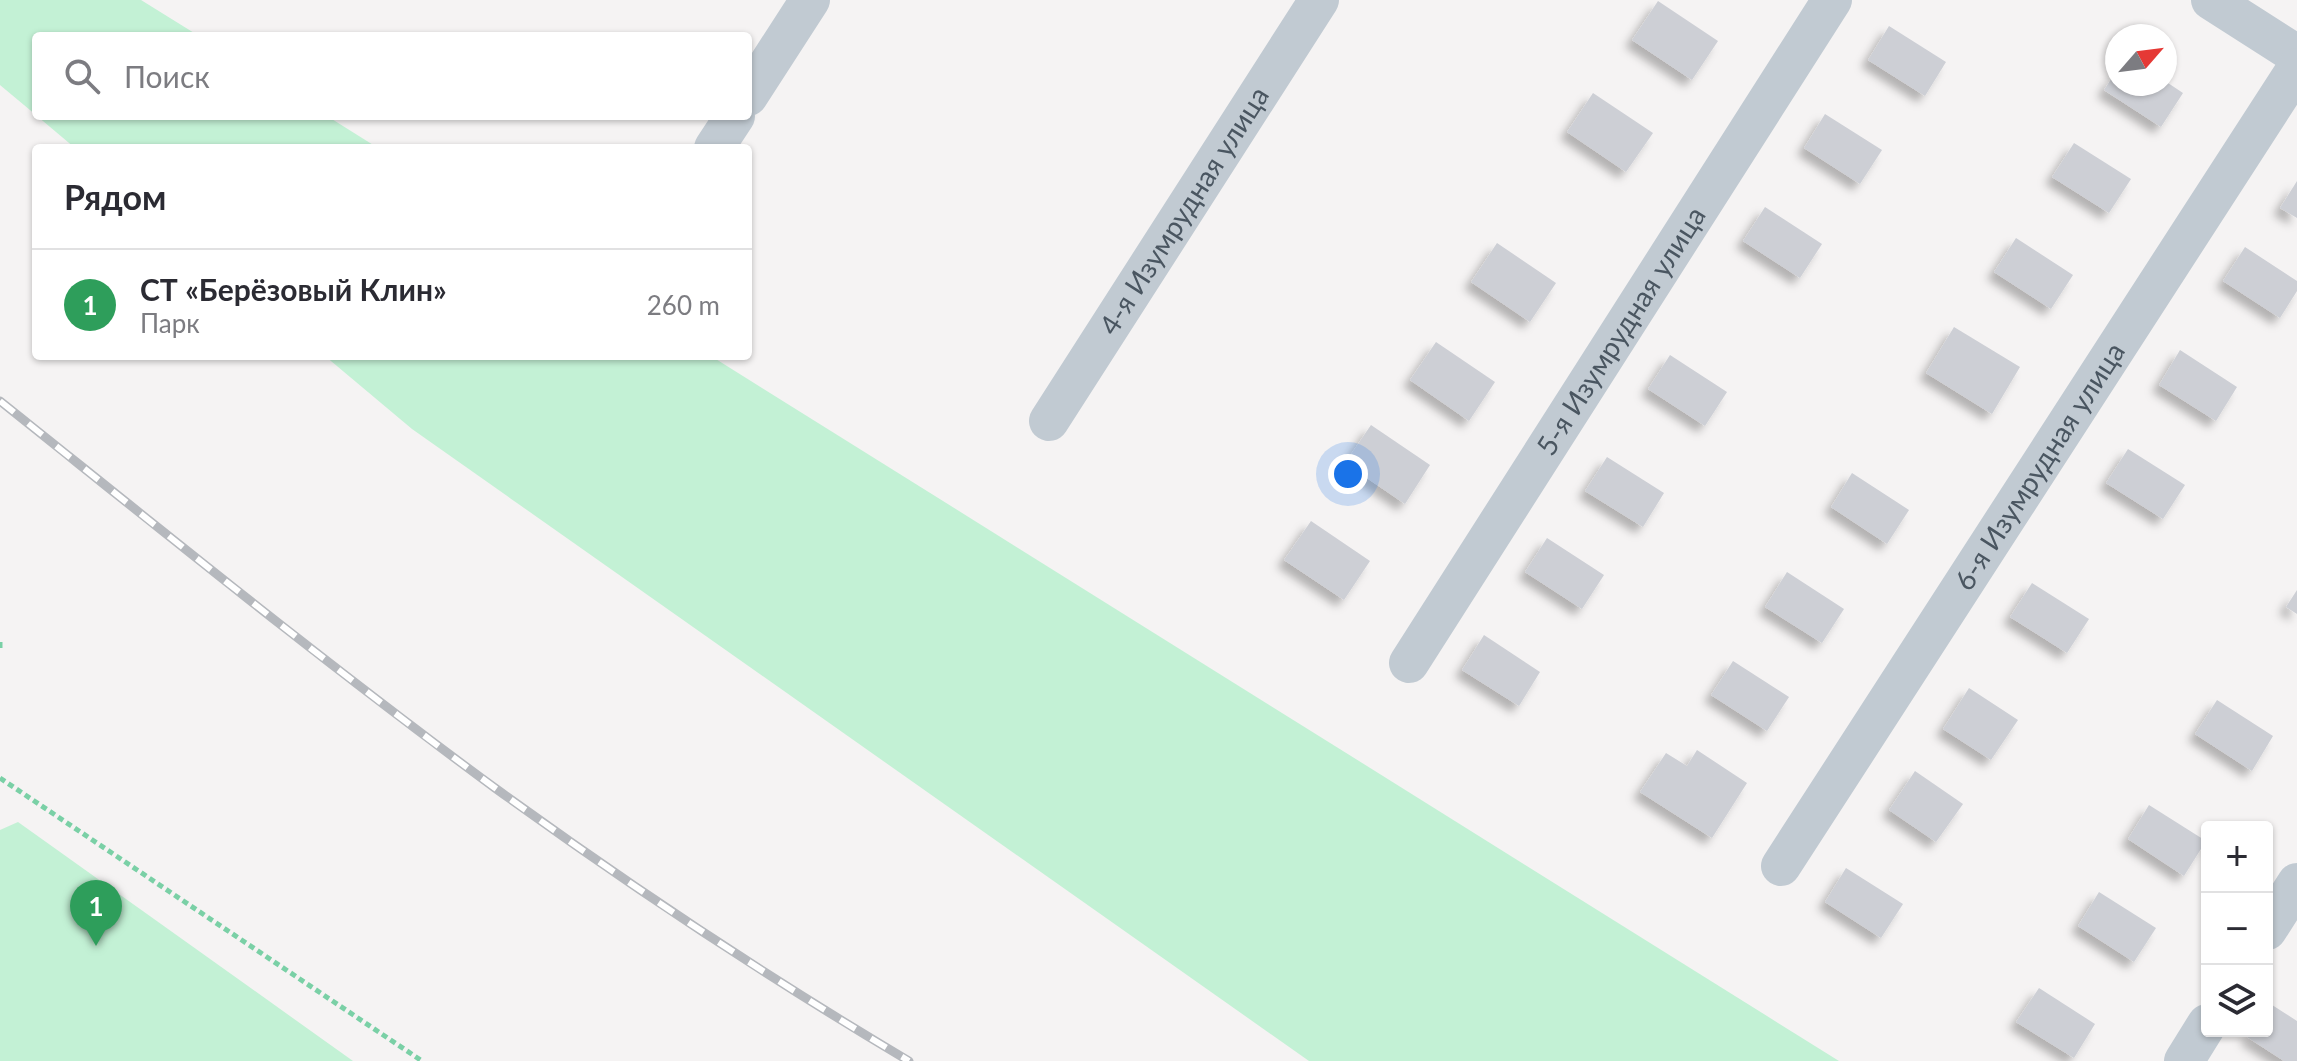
<!DOCTYPE html>
<html lang="ru">
<meta charset="utf-8">
<style>
body{margin:0;font-family:Lato,sans-serif;background:#f7f7f7;color:#2b2b33}
.controls{position:absolute;right:24px;bottom:24px;display:grid;overflow:hidden;border-radius:8px;box-shadow:0 2px 6px #0004}
.controls button{width:72px;height:72px;display:grid;place-items:center;padding:0;border:0;border-bottom:2px solid #e1e1e2;background:#fff;color:#2b2b33;font:40px sans-serif}
.compass{position:absolute;left:2105px;top:24px;width:72px;height:72px;border-radius:50%;background:#fff;box-shadow:0 2px 6px #0004;rotate:62deg}
.you{position:absolute;left:1348px;top:474px;width:28px;height:28px;margin:-20px;border:6px solid #fff;border-radius:50%;background:#1a73e8;box-shadow:0 0 0 12px #1a73e833}
.badge{display:grid;place-items:center;width:52px;height:52px;border-radius:50%;background:#111827;color:#fff;font-size:26px;font-weight:700}
.pin{position:absolute;translate:-50% -66px;filter:drop-shadow(0 2px 4px #0008)}
.pin::after{content:'';position:absolute;top:42px;width:28px;height:24px;background:inherit;clip-path:polygon(0 0,100% 0,50% 100%)}
.list{margin:0;padding:0;list-style:none}
h2{display:flex;justify-content:space-between;align-items:center;height:104px;margin:0;padding:0 32px;font-size:34px}
h2 small{font-size:26px;font-weight:400;color:#7c7c81}
.list li{display:grid;grid-template-columns:52px 1fr auto;gap:24px;align-items:center;box-sizing:border-box;height:112px;padding:0 32px;border-top:2px solid #e1e1e2}
.list b{display:block;font-size:30px;white-space:nowrap}
.list p{margin:0;font-size:26px;white-space:nowrap;color:#7c7c81}
.list em{font-size:26px;font-style:normal;color:#7c7c81}
.icon{flex:none;width:44px;height:44px;fill:none;stroke:currentColor;stroke-width:2;stroke-linecap:round;stroke-linejoin:round}
.map{position:relative;flex:none;width:2297px;height:1061px;overflow:hidden}
.search{position:absolute;background:#fff;box-shadow:0 2px 6px #0004;left:32px;top:32px;width:720px;height:88px;display:flex;align-items:center;gap:20px;box-sizing:border-box;padding:0 28px;border-radius:8px;color:#7c7c81;font-size:30px}
.panel{position:absolute;background:#fff;box-shadow:0 2px 6px #0004;left:32px;top:144px;width:720px;height:216px;border-radius:8px}
.map>svg:first-child{display:block}
</style>
<div class="map">
<svg width="2297" height="1061" viewBox="0 0 2297 1061">
<defs>
<filter id="shadow"><feDropShadow dx="-7" dy="7" stdDeviation="4" flood-color="#0004"/></filter>
</defs>
<rect width="100%" height="100%" fill="#f5f3f3"/>
<g fill="#c3f1d5">
<polygon points="0,0 141,0 199,36 36,36 36,115 0,85"/>
<polygon points="37,116 327,116 378,148 75,148"/>
<polygon points="325,356 711,356 1839,1061 1309,1061 412,429"/>
<polygon points="18,822 353,1061 0,1061 0,830"/>
</g>
<g fill="#cdcfd5" filter="url(#shadow)">
<polygon points="1658,1 1718,41 1692,80 1632,40"/>
<polygon points="1889,26 1946,62 1925,96 1868,60"/>
<polygon points="2117,70 2117,84 2165,84 2165,81 2183,93 2161,127 2104,90"/>
<polygon points="1593,93 1653,133 1626,172 1567,132"/>
<polygon points="1825,114 1882,150 1860,184 1804,148"/>
<polygon points="2074,143 2131,179 2109,213 2052,177"/>
<polygon points="2297,181 2297,218 2280,208"/>
<polygon points="1765,207 1822,244 1800,278 1743,241"/>
<polygon points="2016,238 2073,275 2051,309 1994,272"/>
<polygon points="1497,243 1556,283 1530,322 1471,282"/>
<polygon points="2245,247 2297,281 2297,291 2280,318 2223,281"/>
<polygon points="1954,327 2020,367 1992,414 1926,373"/>
<polygon points="1436,342 1495,382 1469,421 1410,380"/>
<polygon points="2180,350 2237,387 2216,421 2159,385"/>
<polygon points="1670,355 1727,392 1705,426 1648,389"/>
<polygon points="1371,425 1430,465 1405,504 1345,463"/>
<polygon points="2128,449 2185,485 2163,519 2106,483"/>
<polygon points="1607,457 1664,493 1643,527 1585,491"/>
<polygon points="1852,473 1909,510 1887,544 1831,507"/>
<polygon points="1311,521 1370,561 1344,600 1284,560"/>
<polygon points="1547,538 1604,575 1582,609 1525,572"/>
<polygon points="1787,572 1844,609 1822,643 1765,607"/>
<polygon points="2032,583 2089,619 2067,653 2010,617"/>
<polygon points="2297,590 2297,614 2286,607"/>
<polygon points="1484,635 1540,672 1519,706 1462,670"/>
<polygon points="1733,661 1789,697 1767,731 1711,695"/>
<polygon points="1969,688 2018,720 1991,760 1943,729"/>
<polygon points="2217,700 2273,736 2252,771 2195,734"/>
<polygon points="1697,750 1747,783 1712,838 1640,792 1666,753 1687,766"/>
<polygon points="1915,771 1963,804 1936,842 1889,810"/>
<polygon points="2149,805 2206,841 2184,876 2128,839"/>
<polygon points="1846,868 1903,904 1881,938 1825,902"/>
<polygon points="2099,892 2156,928 2134,962 2078,926"/>
<polygon points="2039,988 2095,1024 2074,1058 2016,1022"/>
<polygon points="2269,1003 2297,1021 2297,1061 2284,1061 2247,1037 2251,1031 2267,1031 2267,1006"/>
</g>
<g fill="none" stroke-linecap="round" stroke-linejoin="round">
<g stroke="#7ad0a6" stroke-width="5" stroke-dasharray="6 4" stroke-linecap="butt">
<polyline points="0,642 0,652"/>
<polyline points="0,778 422,1061"/>
</g>
<g stroke="#c1cad2" stroke-width="40">
<polyline points="2211,0 2297,55"/>
<polyline points="748,96 810,0"/>
<polyline points="714,148 735,116"/>
<path id="s1" d="M1049,421L1319,0"/>
<path id="s2" d="M1409,663L1832,0"/>
<path id="s3" d="M1781,866L2297,68"/>
<polyline points="2267,930 2297,883"/>
<polyline points="2184,1061 2207,1024"/>
</g>
<g stroke="#b5b8bd" stroke-width="9">
<path id="rail" d="M0,401C164,532 326,664 495,788C629,885 767,977 909,1061"/>
</g>
<use href="#rail" stroke="#fff" stroke-width="6" stroke-dasharray="18" stroke-linecap="butt"/>
</g>
<g text-anchor="middle" stroke-width="8" stroke-linejoin="round" paint-order="stroke">
<g font-size="28" fill="#4a5661" stroke="#fff">
<text dy="10" stroke="none"><textPath href="#s1" startOffset="250">4-я Изумрудная улица</textPath></text>
<text dy="10" stroke="none"><textPath href="#s2" startOffset="394">5-я Изумрудная улица</textPath></text>
<text dy="10" stroke="none"><textPath href="#s3" startOffset="476">6-я Изумрудная улица</textPath></text>
</g>
</g>
</svg>
<div class="controls">
<button>+</button>
<button>−</button>
<button><svg class="icon" aria-label="layers" viewBox="0 0 24 24"><path d="M12 4l9 5-9 5-9-5zM3 14l9 5 9-5"/></svg></button>
</div>
<svg class="compass" viewBox="-18 -18 36 36"><path d="M0-13l5 13h-10z" fill="#e53935"/><path d="M0 13l5-13h-10z" fill="#7c7c81"/></svg>
<div class="you"></div>
<div class="pin badge" style="left:96px;top:946px;background:#2e9e5b">1</div>
<div class="search"><svg class="icon" aria-label="search" viewBox="0 0 24 24"><circle cx="10" cy="10" r="6"/><path d="M15 15l6 6"/></svg>Поиск</div>
<section class="panel">
<h2>Рядом<small></small></h2>
<ul class="list">
<li><span class="badge" style="background:#2e9e5b">1</span><div><b>СТ «Берёзовый Клин»</b><p>Парк</p></div><em>260 m</em></li>
</ul>
</section>
</div>
